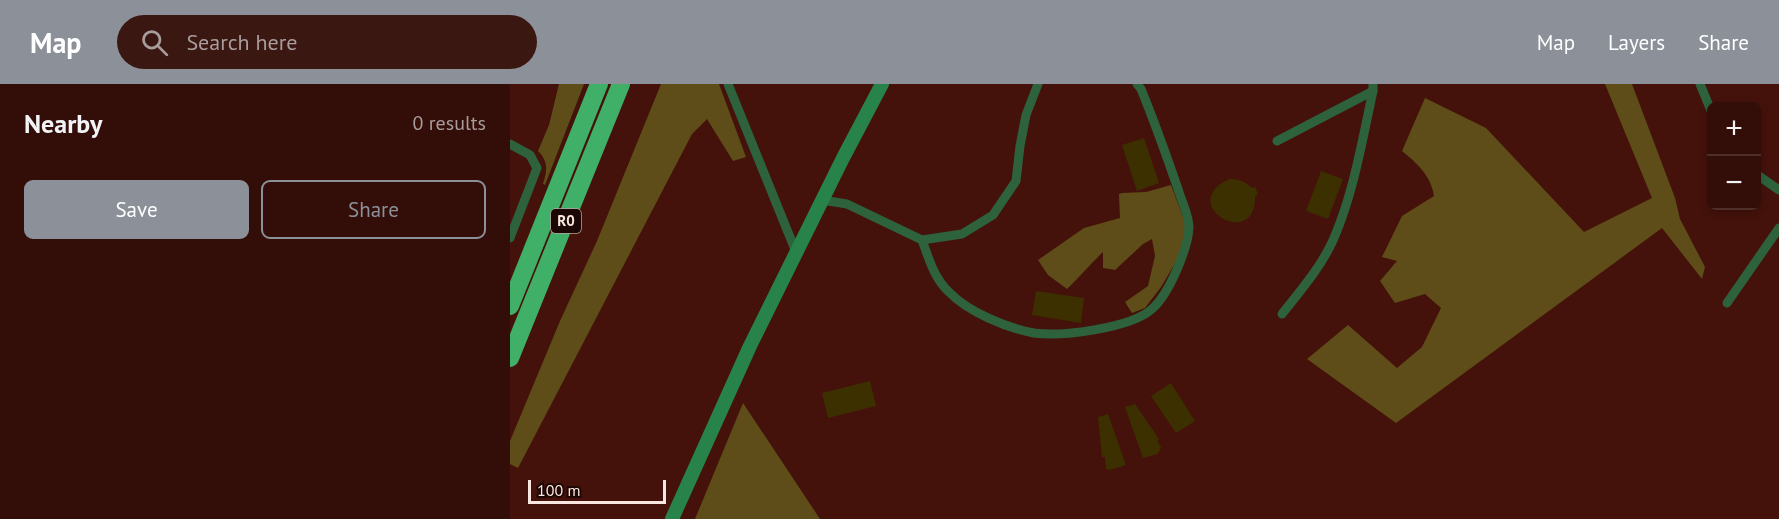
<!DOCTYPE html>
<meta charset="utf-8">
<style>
body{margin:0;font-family:"PT Sans",sans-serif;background:#3b1712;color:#f1f3f6}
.controls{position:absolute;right:18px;top:18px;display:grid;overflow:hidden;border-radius:9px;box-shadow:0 3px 9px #0003}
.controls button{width:54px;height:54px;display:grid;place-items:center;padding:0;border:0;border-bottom:2px solid #4e2e29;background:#330e08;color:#f1f3f6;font:30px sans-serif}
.scale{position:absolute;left:18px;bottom:15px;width:138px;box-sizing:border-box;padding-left:6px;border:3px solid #fae6e1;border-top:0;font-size:16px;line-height:21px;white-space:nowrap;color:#fae6e1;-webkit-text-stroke:4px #1c0704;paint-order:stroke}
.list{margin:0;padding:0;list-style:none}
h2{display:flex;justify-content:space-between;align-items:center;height:78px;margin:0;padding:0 24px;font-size:26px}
h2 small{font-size:20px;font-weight:400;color:#a99c9c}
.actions{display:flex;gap:12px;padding:18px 24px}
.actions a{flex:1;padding:14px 0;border:2px solid #8c9099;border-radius:9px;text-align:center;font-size:21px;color:#8c9099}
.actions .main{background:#8c9099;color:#fff}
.icon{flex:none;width:33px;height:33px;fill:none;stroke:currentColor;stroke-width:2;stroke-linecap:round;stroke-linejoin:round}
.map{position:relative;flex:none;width:1269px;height:435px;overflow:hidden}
header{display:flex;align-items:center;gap:36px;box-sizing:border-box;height:84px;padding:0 30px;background:#8c9099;color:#fff}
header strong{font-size:28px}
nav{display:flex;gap:33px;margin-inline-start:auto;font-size:21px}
.search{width:420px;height:54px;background:#3b1712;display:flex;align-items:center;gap:15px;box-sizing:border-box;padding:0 21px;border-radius:33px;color:#a99c9c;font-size:22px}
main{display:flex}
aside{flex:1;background:#330e08}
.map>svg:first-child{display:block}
</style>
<header>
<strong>Map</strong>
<div class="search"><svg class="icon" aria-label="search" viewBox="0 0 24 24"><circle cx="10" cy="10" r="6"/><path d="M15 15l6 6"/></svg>Search here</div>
<nav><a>Map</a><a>Layers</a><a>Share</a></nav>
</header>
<main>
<aside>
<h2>Nearby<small>0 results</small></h2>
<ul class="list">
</ul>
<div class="actions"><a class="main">Save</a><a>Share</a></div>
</aside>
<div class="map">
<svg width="1269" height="435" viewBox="0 0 1269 435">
<rect width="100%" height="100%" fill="#44120a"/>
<g fill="#3c2f00">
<polygon points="634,54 649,99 627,107 612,61"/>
<polygon points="811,87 833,95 818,135 796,127"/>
<path d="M719,95C728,95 735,97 742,104L745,103L748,110L745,112C747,168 665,121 719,95Z"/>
<polygon points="526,207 574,214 571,239 522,231"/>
<polygon points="360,297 366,322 318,334 312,309"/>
<polygon points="661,299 685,337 666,349 641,312"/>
<polygon points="625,320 649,355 647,357 651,363 648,370 633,374 615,323"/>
<polygon points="598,330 616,381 600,386 596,385 595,373 592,373 588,333"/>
</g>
<g fill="#5e4d18">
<path d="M49,0H74L35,101L33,100C37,88 39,78 28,67L39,41Z"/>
<polygon points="151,0 209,0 236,73 223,77 197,35 182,50 8,384 0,380 0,357 50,237 87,157"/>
<path d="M1095,0H1122L1165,114L1170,135L1195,183L1192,195L1152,144L886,339L797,275L838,241L887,284L912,263L931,224L915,210L885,219L870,197L887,177L872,173L892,132L924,112C921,92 908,80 892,67L915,14L976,44L1074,148L1142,114Z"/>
<path d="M661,101L676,141L672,168L651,203L635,224L622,229L615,218L638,202L645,172L642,155L633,160L605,186L593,184V168C580,180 570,193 557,205L538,191L528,176L574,144L610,134L609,110L612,109L636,108Z"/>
<polygon points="233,319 310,435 185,435"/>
</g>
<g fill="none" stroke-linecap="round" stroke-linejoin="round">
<g stroke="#2d623d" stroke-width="9">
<polyline points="218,0 286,168"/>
<polyline points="1190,0 1202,29"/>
<polyline points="767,57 863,7"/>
<polyline points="0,60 20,71 27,84 0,154"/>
<polyline points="1246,90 1269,106"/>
<polyline points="312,116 337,120 412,156 452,150 483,131 506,97 510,62 516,31 528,0"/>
<path d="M412,156C419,175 424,194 439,208C458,228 497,244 524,249C552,253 621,244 642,225C659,210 678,165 679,143C679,132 672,118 669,108C657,73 645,39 631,5L627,0"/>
<polyline points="1217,219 1269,144"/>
<path d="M772,230C791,206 812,182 824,154C844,107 852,57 863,7V0"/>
</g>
<polyline stroke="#278349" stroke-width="14" points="162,435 240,262 333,74 372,0"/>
<g stroke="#40af67" stroke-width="18">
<polyline points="0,222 89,0"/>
<polyline points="0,274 111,0"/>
</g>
</g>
<g text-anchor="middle" stroke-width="4.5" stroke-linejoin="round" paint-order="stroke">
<rect fill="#1c0704" stroke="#b7a39f" stroke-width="1.5" x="41" y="125" width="30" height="24" rx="4.5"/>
<g font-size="15" font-weight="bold" fill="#fae6e1">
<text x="56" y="142">R0</text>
</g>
</g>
</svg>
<div class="controls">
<button>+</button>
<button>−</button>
</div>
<div class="scale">100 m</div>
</div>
</main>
